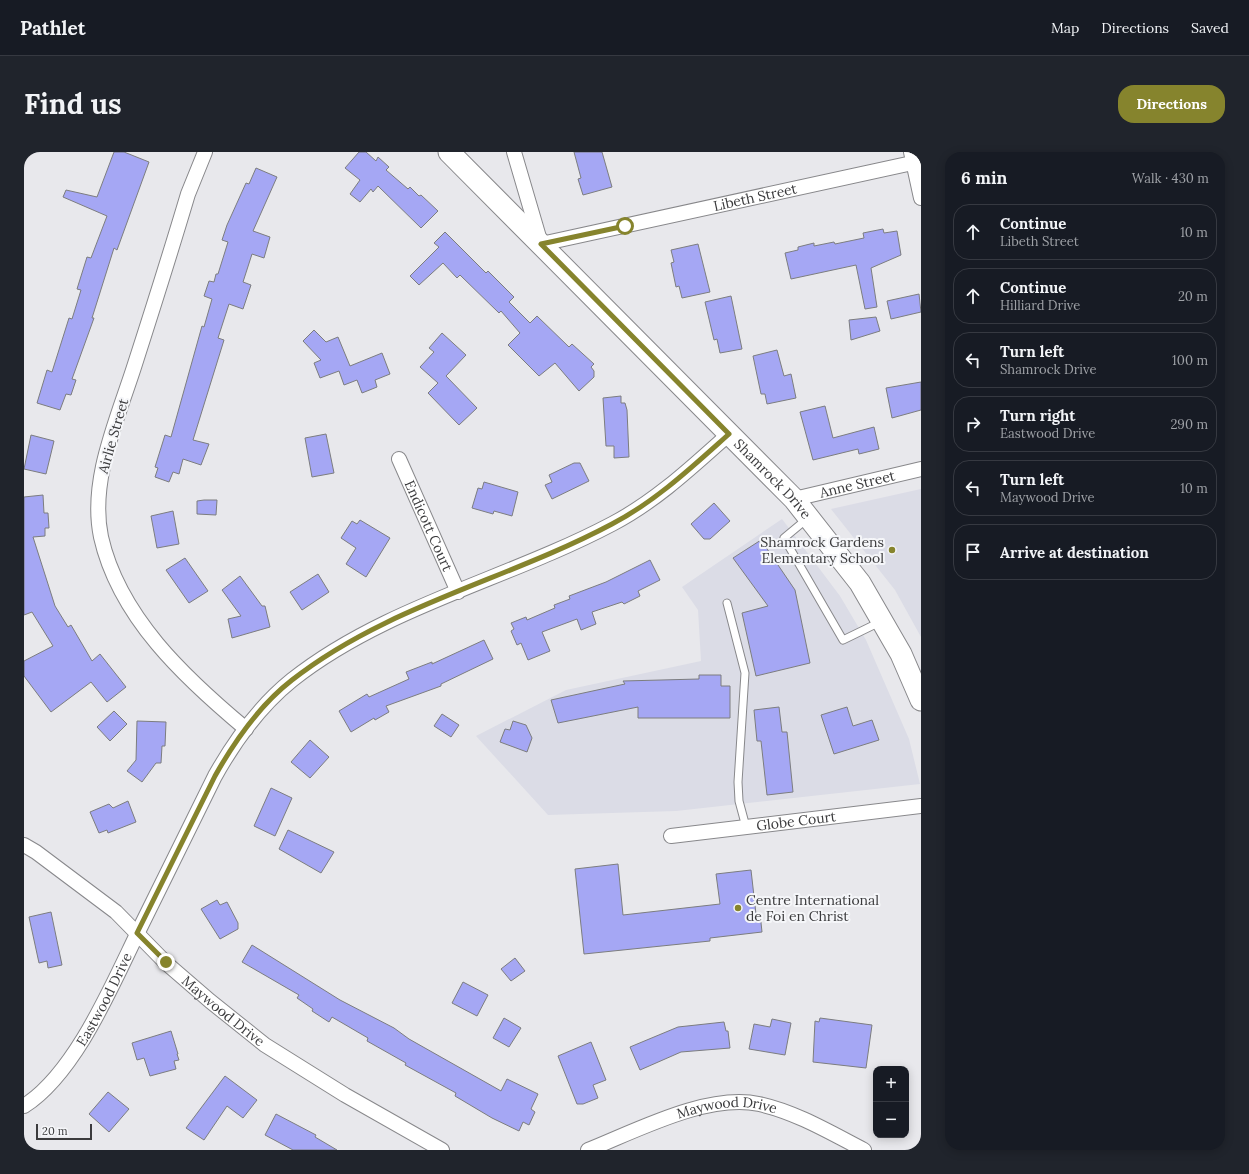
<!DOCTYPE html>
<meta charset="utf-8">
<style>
body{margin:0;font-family:Lora,serif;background:#20242c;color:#f1f3f6}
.controls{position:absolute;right:12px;bottom:12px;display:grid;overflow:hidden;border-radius:8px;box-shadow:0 2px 10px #0003}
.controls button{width:36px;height:36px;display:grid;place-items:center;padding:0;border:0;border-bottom:1px solid #363941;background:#171b24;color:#f1f3f6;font:20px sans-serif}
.scale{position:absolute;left:12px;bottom:10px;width:56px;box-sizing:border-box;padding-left:4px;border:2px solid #3b3b3d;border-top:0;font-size:11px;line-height:14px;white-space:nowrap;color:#3b3b3d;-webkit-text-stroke:3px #f5f6f9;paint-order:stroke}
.stop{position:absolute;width:12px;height:12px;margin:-9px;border:3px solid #86842d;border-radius:50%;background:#fff}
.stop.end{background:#86842d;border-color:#fff;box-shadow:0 1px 4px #0008}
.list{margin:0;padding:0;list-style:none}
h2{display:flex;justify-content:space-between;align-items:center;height:52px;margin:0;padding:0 16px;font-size:17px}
h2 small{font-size:13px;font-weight:400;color:#9ea1a6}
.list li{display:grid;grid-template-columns:26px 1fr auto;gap:12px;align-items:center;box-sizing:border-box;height:56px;margin:0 8px 8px;padding:0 8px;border:1px solid #363941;border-radius:16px}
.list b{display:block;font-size:15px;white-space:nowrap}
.list p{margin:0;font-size:13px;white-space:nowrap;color:#9ea1a6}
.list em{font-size:13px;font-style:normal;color:#9ea1a6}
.icon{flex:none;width:22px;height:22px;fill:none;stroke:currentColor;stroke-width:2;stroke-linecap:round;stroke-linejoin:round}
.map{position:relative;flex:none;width:897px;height:998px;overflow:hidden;border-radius:16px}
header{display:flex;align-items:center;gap:24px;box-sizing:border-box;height:56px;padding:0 20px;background:#171b24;border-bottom:1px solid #363941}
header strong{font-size:19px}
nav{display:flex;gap:22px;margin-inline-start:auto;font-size:14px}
.intro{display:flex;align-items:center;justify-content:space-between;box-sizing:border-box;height:96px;padding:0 24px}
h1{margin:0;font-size:28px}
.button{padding:10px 18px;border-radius:16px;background:#86842d;color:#fff;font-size:14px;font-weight:700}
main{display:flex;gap:24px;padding:0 24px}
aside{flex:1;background:#171b24;border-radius:16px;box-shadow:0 2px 10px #0003}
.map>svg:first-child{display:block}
</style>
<header>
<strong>Pathlet</strong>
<nav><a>Map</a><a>Directions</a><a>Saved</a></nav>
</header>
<div class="intro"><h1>Find us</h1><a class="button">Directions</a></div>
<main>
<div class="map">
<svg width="897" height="998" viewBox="0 0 897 998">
<rect width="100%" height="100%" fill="#e8e8ec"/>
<g fill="#dbdce6">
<polygon points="897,337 897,485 871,438 807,357"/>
<polygon points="758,367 816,444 842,488 885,587 896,632 652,659 524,663 452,584 542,538 677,509 674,458 658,435"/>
</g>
<g fill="#a5a7f4" stroke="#7c7d7f">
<polygon points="90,0 100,0 125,10 93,98 90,96 68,166 70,166 48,227 52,228 47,243 42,242 36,258 13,251 23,218 28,220 45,166 48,167 57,138 53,137 63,105 67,106 83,64 39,45 42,38 73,45"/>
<polygon points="335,0 342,0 352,9 354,5 365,15 362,18 384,37 386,35 395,44 397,43 414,59 397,76 354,34 349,40 347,37 336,50 326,42 336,28 321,16"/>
<polygon points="550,0 578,0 588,35 559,43 554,27 557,26"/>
<polygon points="232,16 253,25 229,79 246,85 240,106 228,102 219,130 227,133 219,157 205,152 194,186 200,188 169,288 185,292 177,313 159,307 155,322 149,320 145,330 131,325 134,316 131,315 141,283 147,285 178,174 180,175 188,147 180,144 185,129 190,130 192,122 194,122 204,90 198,88 203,73 222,31 225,32"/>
<polygon points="859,77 860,81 873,79 877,103 847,116 853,155 841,157 832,113 767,127 761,101 774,98 774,95 790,91 790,94 810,90 811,92 840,86 839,81"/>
<polygon points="421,80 462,121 464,119 490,145 485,150 506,171 513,164 545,195 548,192 570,212 567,215 570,219 570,225 555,239 531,211 515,224 484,193 496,181 477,159 475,161 436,123 433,126 419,111 395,133 386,124 415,95 410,91"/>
<polygon points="674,92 686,140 658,146 655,134 652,135 647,111 650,110 647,98"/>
<polygon points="895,142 897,160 867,167 863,149"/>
<polygon points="707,144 718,197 696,201 693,187 690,188 681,150"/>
<polygon points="852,165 856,179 827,188 825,168"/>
<polygon points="290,178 302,190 314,185 326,214 358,201 366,222 351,228 353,235 338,241 333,228 320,233 315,219 296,226 290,211 297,208 279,189"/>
<polygon points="418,181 442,203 422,224 453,256 435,273 404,241 414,231 396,215 410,200 405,196"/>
<polygon points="753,198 760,224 767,222 772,246 743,252 741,242 737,242 729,204"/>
<polygon points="897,230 897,258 868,266 862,236"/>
<polygon points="597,244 597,251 601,251 603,258 605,305 590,306 590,294 582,294 579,246"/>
<polygon points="801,254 809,286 850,275 855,297 835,302 834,297 789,308 776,260"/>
<polygon points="302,282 310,321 288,325 281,286"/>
<polygon points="7,283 30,289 22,322 0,317"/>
<polygon points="550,311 556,311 565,329 528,347 521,333 528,330 525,323"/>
<polygon points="460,330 494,340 488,364 470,359 469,362 448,356 454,336 458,337"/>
<polygon points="19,343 20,361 24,361 25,376 21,376 21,384 9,385 31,454 44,475 47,473 68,509 76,502 102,535 83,550 67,530 27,560 0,524 0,509 29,494 8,460 0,463 0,345"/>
<polygon points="180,348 193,348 192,363 173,362 173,349"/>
<polygon points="690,351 706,369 686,387 680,387 667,372"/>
<polygon points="149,359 155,392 133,396 127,364"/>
<polygon points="336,368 366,386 342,425 322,412 332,396 317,386 328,369 333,372"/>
<polygon points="737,388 771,438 786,511 732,524 718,461 744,454 709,406"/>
<polygon points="161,406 184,439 165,451 142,418"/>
<polygon points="626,408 636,428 614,439 616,444 600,452 598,450 568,460 572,472 557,478 553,467 518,480 526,499 504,508 497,491 493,493 487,479 490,477 487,471 502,465 503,468 531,456 530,453 546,447 545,444 582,430"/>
<polygon points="294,422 305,440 278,458 266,440"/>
<polygon points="216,424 238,454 241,454 246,475 208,486 204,467 217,464 198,438"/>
<polygon points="460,488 469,507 417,532 417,534 362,554 365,560 351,568 350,566 327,580 315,559 343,542 345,545 385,527 382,520 408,510 408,512"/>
<polygon points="675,523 697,523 697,534 706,534 706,566 614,566 614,555 534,571 527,548 601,532 599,529 675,527"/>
<polygon points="755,555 758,580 763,580 769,640 743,643 737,589 733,589 730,558"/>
<polygon points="823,555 829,574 848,568 855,588 810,602 797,563"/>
<polygon points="90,559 103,572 86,589 73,575"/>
<polygon points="418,562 435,573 427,585 410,574"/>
<polygon points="113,569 142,570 141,594 138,594 137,611 132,611 118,630 103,619 112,608"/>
<polygon points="489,569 502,573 508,586 503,600 476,590 481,577 486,578"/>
<polygon points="286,588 305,605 286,626 267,610"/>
<polygon points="247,636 268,646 251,684 230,674"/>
<polygon points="104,649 112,670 84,681 83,678 75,681 66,660 85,652 89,656"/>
<polygon points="264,678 310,700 297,721 255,697"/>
<polygon points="594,712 599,763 696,752 692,722 727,718 732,762 736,761 738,780 686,786 686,789 560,802 551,717"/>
<polygon points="193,748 196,753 203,750 214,771 214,777 196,787 177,757"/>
<polygon points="27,760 38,813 24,816 23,809 15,811 5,765"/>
<polygon points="228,793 316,848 370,876 385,887 477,939 483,927 514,942 507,957 511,960 505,973 499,970 495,979 468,966 431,944 432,941 381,913 382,911 343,889 344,886 308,865 305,870 288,859 289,857 273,846 275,843 218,810"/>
<polygon points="491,806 501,819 487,829 477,817"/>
<polygon points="439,830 464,843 453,864 428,851"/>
<polygon points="480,866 497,876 485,895 469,886"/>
<polygon points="796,866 848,873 842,916 789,910 791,869 795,870"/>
<polygon points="748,867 767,871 761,903 725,897 730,872 746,875"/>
<polygon points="700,870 702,879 704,879 706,896 657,900 616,918 606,895 654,875"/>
<polygon points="147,879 154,902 153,902 155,908 150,909 152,917 126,924 120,906 113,908 108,891"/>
<polygon points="567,890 582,928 569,933 574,946 559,952 553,952 534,904"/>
<polygon points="201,924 233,948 219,966 203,954 180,988 162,976"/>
<polygon points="84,940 105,957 85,980 65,962"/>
<polygon points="252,962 292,983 291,985 313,998 269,998 241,983"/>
</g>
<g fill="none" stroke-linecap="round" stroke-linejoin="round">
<g stroke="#88888b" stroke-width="9">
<g id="lane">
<polyline points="784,366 760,386 819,488 856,470"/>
<polyline points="703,451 721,521 714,630 715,649 722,675"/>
</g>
</g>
<g stroke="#88888b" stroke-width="16">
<g id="street">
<path d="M181,0L164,42C147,99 129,156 111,212C94,266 65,328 77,385C95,465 161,526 222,577"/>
<path id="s1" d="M490,0L517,92L897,9"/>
<polyline points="887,0 897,46"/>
<path id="s2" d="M375,307L434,440"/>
<path id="s3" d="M770,347L897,317"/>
<path id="s4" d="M647,684L897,654"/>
<path id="s5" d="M0,693L12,700L92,760L142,811L186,849L241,893L321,943L418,998"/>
<path id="s6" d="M0,954C52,921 89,831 116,776C141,725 166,674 191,624C210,590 237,553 268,528C360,455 484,427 588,372C632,349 668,315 705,282"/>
<path id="s7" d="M564,998C612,979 683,941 735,952C772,960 807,981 840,998"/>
</g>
</g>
<g stroke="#88888b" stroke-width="23">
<g id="secondary">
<path id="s8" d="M425,0L770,347L836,431L877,502L897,548"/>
</g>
</g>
<use href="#lane" stroke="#fff" stroke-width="7"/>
<use href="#street" stroke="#fff" stroke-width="14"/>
<use href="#secondary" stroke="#fff" stroke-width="21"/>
</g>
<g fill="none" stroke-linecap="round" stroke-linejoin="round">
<path stroke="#86842d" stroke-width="5" d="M142,810L113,781L191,624C210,590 237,552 268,528C362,454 483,428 588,372C632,349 668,315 705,282L517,92L601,74"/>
</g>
<g fill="#86842d" stroke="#f5f6f9" stroke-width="1.5">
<circle cx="868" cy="398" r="4"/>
<circle cx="714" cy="756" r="4"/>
</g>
<g text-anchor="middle" stroke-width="4" stroke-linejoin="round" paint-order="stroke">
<g font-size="14" fill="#3b3b3d" stroke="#f5f6f9">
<text dy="5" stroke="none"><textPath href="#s1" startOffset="315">Libeth Street</textPath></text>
<text transform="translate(89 284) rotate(-74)" y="5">Airlie Street</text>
<text dy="5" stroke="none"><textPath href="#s8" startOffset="460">Shamrock Drive</textPath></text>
<text dy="5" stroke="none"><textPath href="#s3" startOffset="65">Anne Street</textPath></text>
<text dy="5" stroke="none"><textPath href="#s2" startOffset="73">Endicott Court</textPath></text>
<text dy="5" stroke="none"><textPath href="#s4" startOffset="126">Globe Court</textPath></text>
<text dy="5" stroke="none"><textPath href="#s6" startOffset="135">Eastwood Drive</textPath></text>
<text dy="5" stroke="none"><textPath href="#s5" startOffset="260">Maywood Drive</textPath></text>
<text dy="5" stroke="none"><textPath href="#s7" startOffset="147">Maywood Drive</textPath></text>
</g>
<g font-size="14" fill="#3b3b3d" stroke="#f5f6f9" text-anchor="end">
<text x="860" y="395">Shamrock Gardens<tspan x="860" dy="16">Elementary School</tspan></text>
<text x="722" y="753" text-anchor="start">Centre International<tspan x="722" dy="16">de Foi en Christ</tspan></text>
</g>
</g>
</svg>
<div class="controls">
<button>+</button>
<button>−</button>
</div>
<div class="scale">20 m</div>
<div class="stop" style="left:601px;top:74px"></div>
<div class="stop end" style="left:142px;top:810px"></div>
</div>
<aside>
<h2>6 min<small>Walk · 430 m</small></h2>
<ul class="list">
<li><svg class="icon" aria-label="ahead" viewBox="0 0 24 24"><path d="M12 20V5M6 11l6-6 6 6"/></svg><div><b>Continue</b><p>Libeth Street</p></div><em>10 m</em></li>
<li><svg class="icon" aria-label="ahead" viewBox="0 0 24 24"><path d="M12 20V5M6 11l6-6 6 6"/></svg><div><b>Continue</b><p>Hilliard Drive</p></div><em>20 m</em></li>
<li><svg class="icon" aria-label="left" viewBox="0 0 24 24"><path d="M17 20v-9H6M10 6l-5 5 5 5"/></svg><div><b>Turn left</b><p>Shamrock Drive</p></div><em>100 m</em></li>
<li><svg class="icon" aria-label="right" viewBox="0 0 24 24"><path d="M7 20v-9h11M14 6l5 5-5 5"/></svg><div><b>Turn right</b><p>Eastwood Drive</p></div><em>290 m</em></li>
<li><svg class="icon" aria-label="left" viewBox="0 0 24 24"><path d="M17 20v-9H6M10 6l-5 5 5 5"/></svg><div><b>Turn left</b><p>Maywood Drive</p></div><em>10 m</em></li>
<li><svg class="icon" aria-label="arrive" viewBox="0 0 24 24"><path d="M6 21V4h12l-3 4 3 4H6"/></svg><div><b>Arrive at destination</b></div></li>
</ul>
</aside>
</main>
